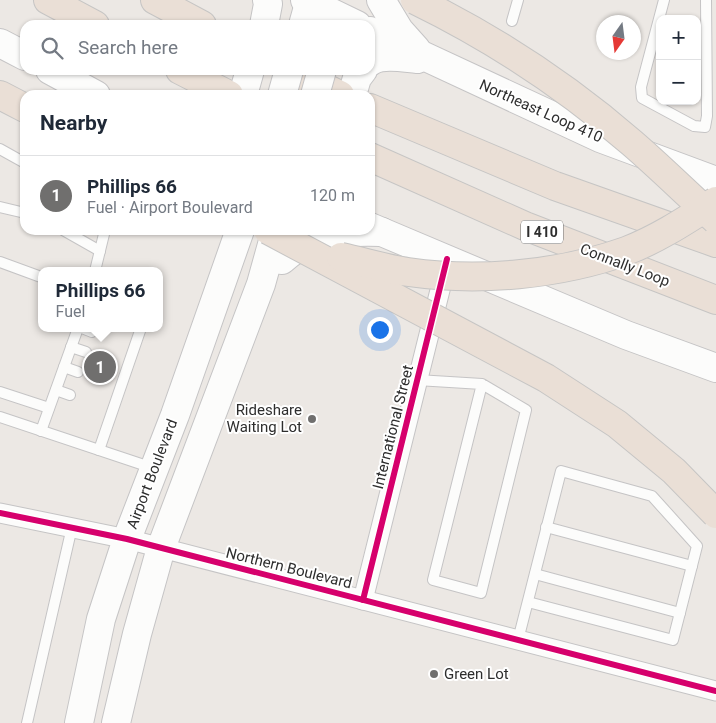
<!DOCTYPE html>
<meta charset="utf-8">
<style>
body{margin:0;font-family:Roboto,sans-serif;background:#f2f2f3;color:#1f2937}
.controls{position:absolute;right:15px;top:15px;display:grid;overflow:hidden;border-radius:10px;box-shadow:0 1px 4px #0004}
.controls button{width:45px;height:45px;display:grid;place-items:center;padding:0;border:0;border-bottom:1px solid #e0e1e3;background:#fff;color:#1f2937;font:25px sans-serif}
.compass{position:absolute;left:596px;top:15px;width:45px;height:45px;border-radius:50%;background:#fff;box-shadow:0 1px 4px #0004;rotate:194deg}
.you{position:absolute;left:379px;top:329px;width:18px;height:18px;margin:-12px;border:4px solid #fff;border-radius:50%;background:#1a73e8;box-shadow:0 0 0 8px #1a73e833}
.badge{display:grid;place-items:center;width:32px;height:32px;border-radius:50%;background:#706f6e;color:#fff;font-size:16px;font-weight:700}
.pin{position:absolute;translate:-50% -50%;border:2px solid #fff;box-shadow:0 1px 5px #0006}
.popup{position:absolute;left:38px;top:267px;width:125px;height:65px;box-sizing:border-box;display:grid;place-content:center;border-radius:10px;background:#fff;filter:drop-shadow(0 1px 4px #0005);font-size:16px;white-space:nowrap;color:#747a83}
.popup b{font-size:19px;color:#1f2937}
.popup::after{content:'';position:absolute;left:50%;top:100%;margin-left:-10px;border:10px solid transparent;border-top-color:#fff}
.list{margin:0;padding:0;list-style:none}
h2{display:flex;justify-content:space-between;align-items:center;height:65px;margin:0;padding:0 20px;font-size:21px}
h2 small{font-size:16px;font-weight:400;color:#747a83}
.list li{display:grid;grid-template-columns:32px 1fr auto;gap:15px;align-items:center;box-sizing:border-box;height:80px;padding:0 20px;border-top:1px solid #e0e1e3}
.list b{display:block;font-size:19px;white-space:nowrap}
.list p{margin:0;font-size:16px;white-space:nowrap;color:#747a83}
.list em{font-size:16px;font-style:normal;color:#747a83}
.icon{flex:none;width:28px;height:28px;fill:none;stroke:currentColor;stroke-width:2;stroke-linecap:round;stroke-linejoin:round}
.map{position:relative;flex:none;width:716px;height:723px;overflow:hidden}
.search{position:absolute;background:#fff;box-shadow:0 1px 4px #0004;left:20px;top:20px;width:355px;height:55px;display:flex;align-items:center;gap:12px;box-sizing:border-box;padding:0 18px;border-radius:15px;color:#747a83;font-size:19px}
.panel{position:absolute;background:#fff;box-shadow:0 1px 4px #0004;left:20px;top:90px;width:355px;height:145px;border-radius:15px}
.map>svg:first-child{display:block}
</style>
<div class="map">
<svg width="716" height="723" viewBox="0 0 716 723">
<rect width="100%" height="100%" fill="#ece8e4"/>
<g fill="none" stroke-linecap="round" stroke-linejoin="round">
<g stroke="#c5c4c5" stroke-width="12">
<g id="service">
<polyline points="664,0 641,87 642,98 694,126 705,127 707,116 706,0"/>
<polyline points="512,21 518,0"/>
<polyline points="0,149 25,163"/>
<polyline points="0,207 25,213"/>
<polyline points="63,230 100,251"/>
<polyline points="0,262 41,277"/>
<polyline points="95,271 105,230"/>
<polyline points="82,328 92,332"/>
<polyline points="71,347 86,352"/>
<polyline points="64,367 78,372"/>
<polyline points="417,380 482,384 526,410 481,593 433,580 482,384"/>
<polyline points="56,390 70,395"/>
<polyline points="0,392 49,408"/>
<polyline points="0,417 153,468"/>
<polyline points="41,431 78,328"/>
<polyline points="99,450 141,328"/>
<polyline points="546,527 692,566"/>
<polyline points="535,574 680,613"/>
<polyline points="518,640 561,471 652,496 697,546 673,640 528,602"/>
<polyline points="27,723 72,527"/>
</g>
</g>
<g stroke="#c5c4c5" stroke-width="21">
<g id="minor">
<polyline points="0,513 127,539 716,691"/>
<polyline points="363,600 446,266"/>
</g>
</g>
<g stroke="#c5c4c5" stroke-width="30">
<g id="secondary">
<polyline points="305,0 357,25"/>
<polyline points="381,0 399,30 416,49"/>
<polyline points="264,25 268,4 267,0"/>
<polyline points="303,25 310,0"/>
<polyline points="370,31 600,138 716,181"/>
<polyline points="0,43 25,56"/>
<path d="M370,62C381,53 404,58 417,59"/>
<polyline points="50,70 96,95"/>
<polyline points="243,95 250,70"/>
<polyline points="352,95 357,78 363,70"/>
<polyline points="370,227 626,335 716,368"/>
<path d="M282,260C314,231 340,231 382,232"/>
<polyline points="79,723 101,619 127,539 175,415 240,230"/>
<polyline points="116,723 137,634 161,548 261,284 276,230"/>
</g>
</g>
<g stroke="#c6c5c4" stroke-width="30">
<g id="motorway">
<polyline points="48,0 95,25"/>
<polyline points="155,0 202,25"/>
<polyline points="180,70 229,95"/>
<polyline points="288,70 340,95"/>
<polyline points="0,95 25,108"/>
<polyline points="370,108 555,186 716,243"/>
<polyline points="370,157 525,226 716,300"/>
</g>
</g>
<use href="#service" stroke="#fcfcfb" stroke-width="10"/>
<use href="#minor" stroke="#fcfcfb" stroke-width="19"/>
<use href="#secondary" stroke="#fcfcfb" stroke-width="28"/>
<use href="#motorway" stroke="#eadfd6" stroke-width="28"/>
<g stroke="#c5c4c5" stroke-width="30" stroke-linecap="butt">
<g id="secondary-bridge">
<polyline points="282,95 289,70"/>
<polyline points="315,95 322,70"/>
</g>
</g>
<g stroke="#c6c5c4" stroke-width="30" stroke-linecap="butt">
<g id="motorway-bridge">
<path d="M415,0C493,38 566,86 632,143C661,168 688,195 716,220"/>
<polyline points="268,230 546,378 617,424 674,471 716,514"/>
<path d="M341,257C364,262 386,269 408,272C479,282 559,275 626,251C658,239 688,219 716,201"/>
</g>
</g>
<use href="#secondary-bridge" stroke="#fcfcfb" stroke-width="28"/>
<use href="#motorway-bridge" stroke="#eadfd6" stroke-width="28"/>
<g stroke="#fff" stroke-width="9">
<g id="cycleway">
<polyline points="0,513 127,539 716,691"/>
<polyline points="363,600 447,259"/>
</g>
</g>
<use href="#cycleway" stroke="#d6006c" stroke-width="6"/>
</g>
<g fill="#706f6e" stroke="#fff" stroke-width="2">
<circle cx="312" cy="419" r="5"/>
<circle cx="434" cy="674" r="5"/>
</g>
<g text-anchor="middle" stroke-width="4" stroke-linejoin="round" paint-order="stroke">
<rect fill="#fff" stroke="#6d6d6d" stroke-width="1" x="521" y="220.5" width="42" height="23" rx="4"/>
<g font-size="14" font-weight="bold" fill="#2e2e2e">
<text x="542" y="237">I 410</text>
</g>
<g font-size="15" fill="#2e2e2e" stroke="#fff">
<text transform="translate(541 111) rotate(24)" y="5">Northeast Loop 410</text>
<text transform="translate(625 265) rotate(21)" y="5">Connally Loop</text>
<text transform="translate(393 427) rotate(-76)" y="5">International Street</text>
<text transform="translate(152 474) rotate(-69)" y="5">Airport Boulevard</text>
<text transform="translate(289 568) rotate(14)" y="5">Northern Boulevard</text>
</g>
<g font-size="15" fill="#2e2e2e" stroke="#fff" text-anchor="end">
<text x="302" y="415">Rideshare<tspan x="302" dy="17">Waiting Lot</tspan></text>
<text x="444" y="679" text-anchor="start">Green Lot</text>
</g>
</g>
</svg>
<div class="controls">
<button>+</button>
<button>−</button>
</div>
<svg class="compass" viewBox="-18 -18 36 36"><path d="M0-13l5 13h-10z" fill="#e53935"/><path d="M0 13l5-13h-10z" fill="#747a83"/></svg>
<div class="you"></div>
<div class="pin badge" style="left:100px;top:367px">1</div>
<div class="popup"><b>Phillips 66</b>Fuel</div>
<div class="search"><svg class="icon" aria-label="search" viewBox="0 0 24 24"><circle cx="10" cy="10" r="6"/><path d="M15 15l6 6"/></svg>Search here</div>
<section class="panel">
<h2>Nearby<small></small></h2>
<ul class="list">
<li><span class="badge">1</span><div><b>Phillips 66</b><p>Fuel · Airport Boulevard</p></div><em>120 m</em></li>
</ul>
</section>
</div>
